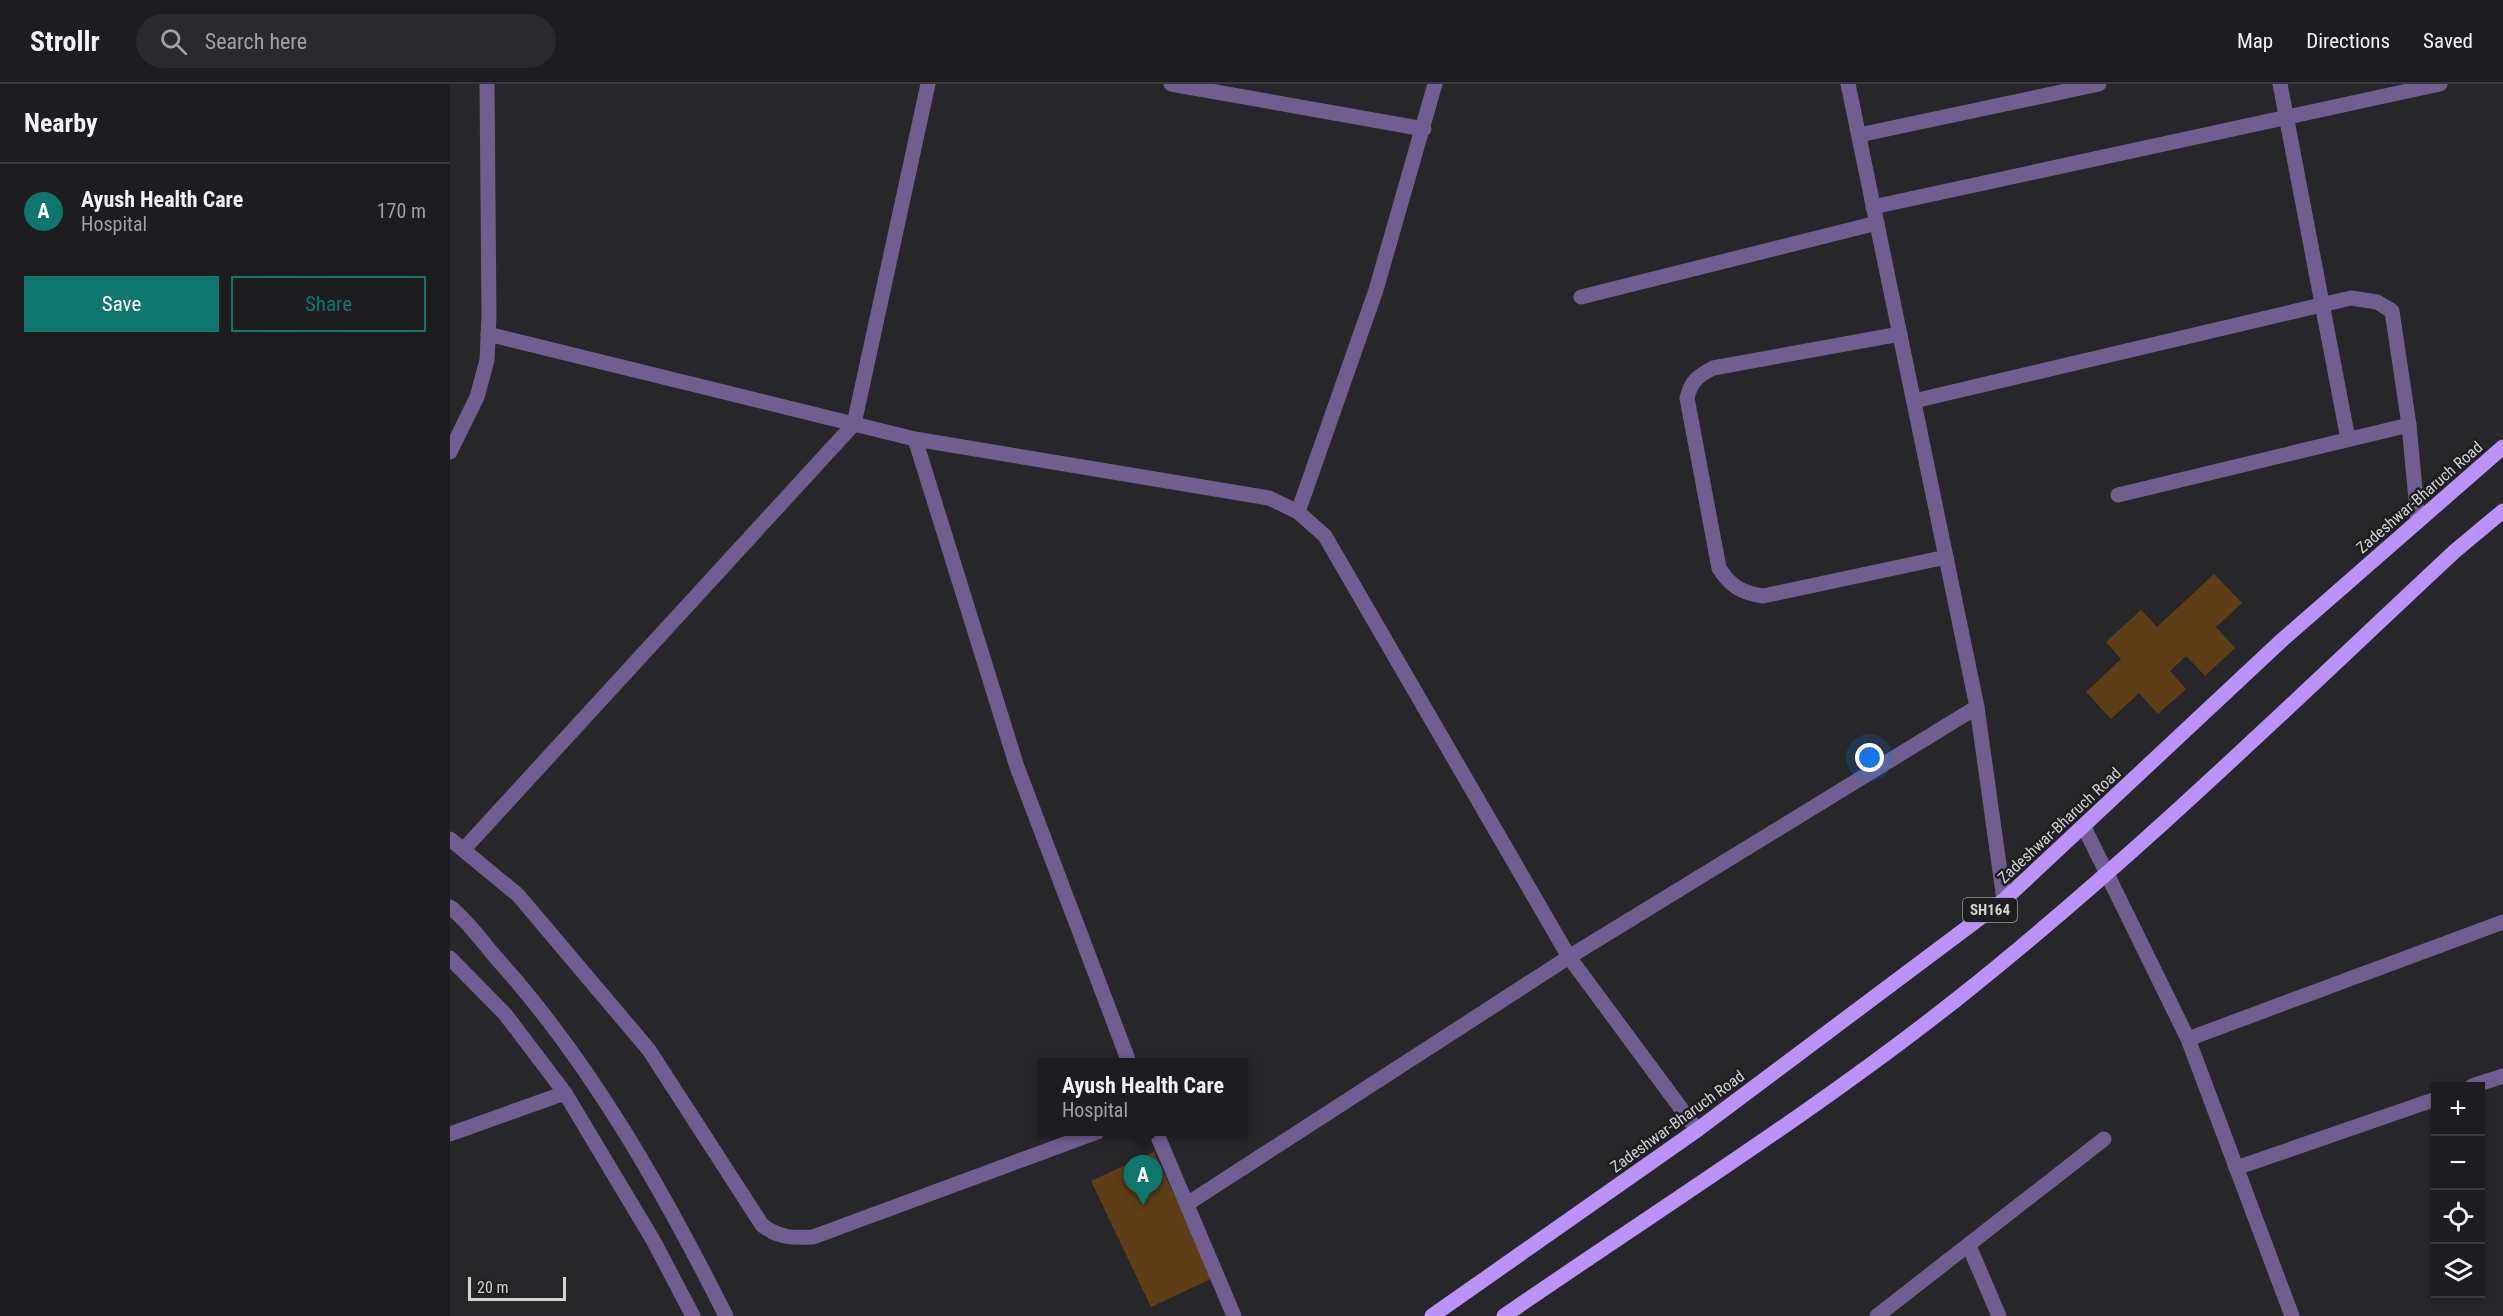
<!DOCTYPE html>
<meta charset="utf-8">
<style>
body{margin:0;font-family:"Roboto Condensed",sans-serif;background:#2a292c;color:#f1f3f6}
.controls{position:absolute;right:18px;bottom:18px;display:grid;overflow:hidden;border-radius:0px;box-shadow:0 2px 4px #0004}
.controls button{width:54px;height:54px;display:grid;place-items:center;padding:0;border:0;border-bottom:2px solid #3b3a3d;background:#1d1c1f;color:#f1f3f6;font:30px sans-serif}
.scale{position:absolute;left:18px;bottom:15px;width:98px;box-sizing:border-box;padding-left:6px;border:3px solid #d3d3d4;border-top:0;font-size:16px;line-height:21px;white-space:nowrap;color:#d3d3d4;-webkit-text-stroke:4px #1e1d1f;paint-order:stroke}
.you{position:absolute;left:1420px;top:674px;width:21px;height:21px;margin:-15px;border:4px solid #fff;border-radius:50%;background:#1a73e8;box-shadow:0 0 0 9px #1a73e833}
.badge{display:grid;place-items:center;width:39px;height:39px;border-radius:50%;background:#0f766e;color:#fff;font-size:20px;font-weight:700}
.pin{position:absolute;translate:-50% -50px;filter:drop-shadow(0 2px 3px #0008)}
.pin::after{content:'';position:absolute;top:32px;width:21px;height:18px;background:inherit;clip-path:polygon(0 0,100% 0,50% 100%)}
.popup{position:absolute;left:588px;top:974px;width:210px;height:78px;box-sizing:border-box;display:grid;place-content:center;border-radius:0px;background:#1d1c1f;filter:drop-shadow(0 2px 4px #0005);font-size:20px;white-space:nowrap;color:#a0a1a4}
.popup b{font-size:22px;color:#f1f3f6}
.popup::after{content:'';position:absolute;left:50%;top:100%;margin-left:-12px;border:12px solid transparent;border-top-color:#1d1c1f}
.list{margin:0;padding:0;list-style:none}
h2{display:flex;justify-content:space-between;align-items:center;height:78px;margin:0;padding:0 24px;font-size:26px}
h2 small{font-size:20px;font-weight:400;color:#a0a1a4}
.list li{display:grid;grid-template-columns:39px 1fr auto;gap:18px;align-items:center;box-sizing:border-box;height:96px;padding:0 24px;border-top:2px solid #3b3a3d}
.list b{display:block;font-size:22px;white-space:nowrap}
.list p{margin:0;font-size:20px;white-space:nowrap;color:#a0a1a4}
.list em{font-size:20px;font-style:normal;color:#a0a1a4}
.actions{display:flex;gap:12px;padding:18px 24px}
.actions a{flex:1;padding:14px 0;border:2px solid #0f766e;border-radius:0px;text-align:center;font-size:21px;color:#0f766e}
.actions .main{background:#0f766e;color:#fff}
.icon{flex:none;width:33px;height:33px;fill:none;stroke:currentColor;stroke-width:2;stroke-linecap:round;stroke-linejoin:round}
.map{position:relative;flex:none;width:2053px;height:1232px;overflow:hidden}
header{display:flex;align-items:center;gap:36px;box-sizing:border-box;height:84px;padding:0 30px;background:#1d1c1f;border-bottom:2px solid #3b3a3d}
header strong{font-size:28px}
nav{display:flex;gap:33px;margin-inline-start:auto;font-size:21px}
.search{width:420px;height:54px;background:#2a292c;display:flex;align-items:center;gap:15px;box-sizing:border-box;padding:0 21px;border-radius:33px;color:#a0a1a4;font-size:22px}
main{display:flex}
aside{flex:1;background:#1d1c1f}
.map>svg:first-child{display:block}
</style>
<header>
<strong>Strollr</strong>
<div class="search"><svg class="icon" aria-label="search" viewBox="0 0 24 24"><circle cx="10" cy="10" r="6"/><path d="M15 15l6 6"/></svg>Search here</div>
<nav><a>Map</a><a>Directions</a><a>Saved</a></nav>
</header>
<main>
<aside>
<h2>Nearby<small></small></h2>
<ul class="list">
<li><span class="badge">A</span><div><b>Ayush Health Care</b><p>Hospital</p></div><em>170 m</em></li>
</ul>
<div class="actions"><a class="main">Save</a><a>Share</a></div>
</aside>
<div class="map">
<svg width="2053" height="1232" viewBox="0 0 2053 1232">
<rect width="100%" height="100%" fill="#272629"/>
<g fill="#5e3e16">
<polygon points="1764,490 1792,519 1766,543 1785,564 1755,592 1736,572 1720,587 1736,605 1708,630 1689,609 1661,635 1636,608 1671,575 1656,558 1691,526 1707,543"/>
<polygon points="704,1068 763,1194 701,1223 641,1097"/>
</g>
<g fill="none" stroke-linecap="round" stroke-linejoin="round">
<g stroke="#705e90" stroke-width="15">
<polyline points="721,0 974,45"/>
<polyline points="1398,0 1527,623 1554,816"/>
<polyline points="1830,0 1898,355"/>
<polyline points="1409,51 1649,0"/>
<polyline points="1423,123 1990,0"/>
<polyline points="1131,213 1427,139"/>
<polyline points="38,250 465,355 819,414 848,428 875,452 1119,873 1247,1046"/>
<path d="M1450,250L1263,284C1248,292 1241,297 1237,314L1269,484C1280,502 1292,509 1313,512L1496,473"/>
<polyline points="1464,317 1901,214 1927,218 1942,227 1959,341 1968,437"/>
<polyline points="465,355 567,683 679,978"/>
<polyline points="0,368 27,313 37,276 39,231 37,0"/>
<polyline points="1668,411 1959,341"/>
<polyline points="848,428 926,206 985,0"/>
<polyline points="1634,743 1738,955 1842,1232"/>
<path d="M0,755L68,811L199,966L312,1141C329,1154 342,1154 363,1153L647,1048"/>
<polyline points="14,765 404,340 478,0"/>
<path d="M0,823C18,837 33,859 49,877C143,982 213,1107 276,1232"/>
<polyline points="0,874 55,930 115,1009 203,1156 243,1232"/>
<polyline points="1738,955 2053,838"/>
<polyline points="2022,1002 2053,992"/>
<polyline points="706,1048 784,1232"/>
<polyline points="0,1050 115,1009"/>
<polyline points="1786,1084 1986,1015"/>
<polyline points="737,1120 1119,873 1527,623"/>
<polyline points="1519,1162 1549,1232"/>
<polyline points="1427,1232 1654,1055"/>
</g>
<g stroke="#bb92fa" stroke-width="15">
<polyline points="982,1232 1247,1046 1554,816 1831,557 2053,363"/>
<path d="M1054,1232C1206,1127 1363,1029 1507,915C1682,776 1842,619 2005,467L2053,427"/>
</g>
</g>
<g text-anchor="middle" stroke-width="5" stroke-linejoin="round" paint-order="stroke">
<rect fill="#1e1d1f" stroke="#9d9c9e" stroke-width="1.5" x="1513" y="814" width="54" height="24" rx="4.5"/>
<g font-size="15" font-weight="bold" fill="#d3d3d4">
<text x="1540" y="831">SH164</text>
</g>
<g font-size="16" fill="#d3d3d4" stroke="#1e1d1f">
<text transform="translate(1969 413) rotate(-41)" y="6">Zadeshwar-Bharuch Road</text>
<text transform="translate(1609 741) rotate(-43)" y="6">Zadeshwar-Bharuch Road</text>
<text transform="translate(1227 1037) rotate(-36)" y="6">Zadeshwar-Bharuch Road</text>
</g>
</g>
</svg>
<div class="controls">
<button>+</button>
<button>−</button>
<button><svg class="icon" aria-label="locate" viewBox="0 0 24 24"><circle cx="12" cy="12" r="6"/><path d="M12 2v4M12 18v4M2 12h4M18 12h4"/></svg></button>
<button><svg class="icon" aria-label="layers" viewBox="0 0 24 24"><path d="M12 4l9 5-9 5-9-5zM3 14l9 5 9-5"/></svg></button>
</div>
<div class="scale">20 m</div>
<div class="you"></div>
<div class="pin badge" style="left:693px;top:1121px">A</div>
<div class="popup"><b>Ayush Health Care</b>Hospital</div>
</div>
</main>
